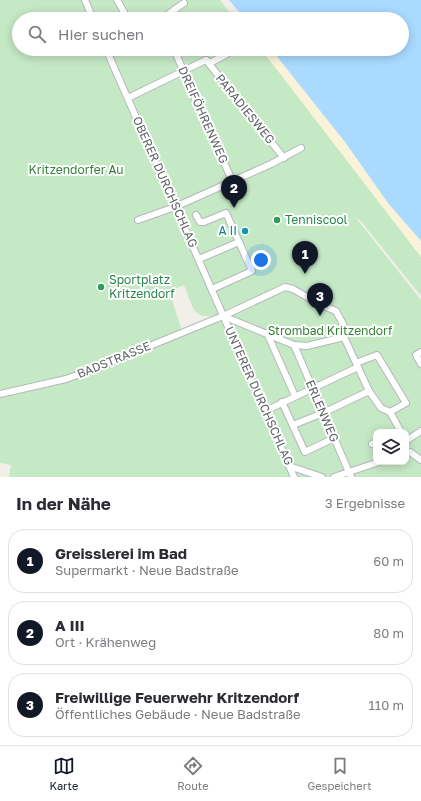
<!DOCTYPE html>
<html lang="de">
<meta charset="utf-8">
<style>
body{margin:0;font-family:"Golos Text",sans-serif;background:#f7f7f7;color:#2b2b33}
.controls{position:absolute;right:12px;bottom:12px;display:grid;overflow:hidden;border-radius:8px;box-shadow:0 2px 10px #0003}
.controls button{width:36px;height:36px;display:grid;place-items:center;padding:0;border:0;border-bottom:1px solid #e1e1e2;background:#fff;color:#2b2b33;font:20px sans-serif}
.you{position:absolute;left:261px;top:260px;width:14px;height:14px;margin:-10px;border:3px solid #fff;border-radius:50%;background:#1a73e8;box-shadow:0 0 0 6px #1a73e833}
.badge{display:grid;place-items:center;width:26px;height:26px;border-radius:50%;background:#111827;color:#fff;font-size:13px;font-weight:700}
.pin{position:absolute;translate:-50% -33px;filter:drop-shadow(0 1px 2px #0008)}
.pin::after{content:'';position:absolute;top:21px;width:14px;height:12px;background:inherit;clip-path:polygon(0 0,100% 0,50% 100%)}
.list{margin:0;padding:0;list-style:none}
h2{display:flex;justify-content:space-between;align-items:center;height:52px;margin:0;padding:0 16px;font-size:17px}
h2 small{font-size:13px;font-weight:400;color:#7c7c81}
.list li{display:grid;grid-template-columns:26px 1fr auto;gap:12px;align-items:center;box-sizing:border-box;height:64px;margin:0 8px 8px;padding:0 8px;border:1px solid #e1e1e2;border-radius:16px}
.list b{display:block;font-size:15px;white-space:nowrap}
.list p{margin:0;font-size:13px;white-space:nowrap;color:#7c7c81}
.list em{font-size:13px;font-style:normal;color:#7c7c81}
.icon{flex:none;width:22px;height:22px;fill:none;stroke:currentColor;stroke-width:2;stroke-linecap:round;stroke-linejoin:round}
.map{position:relative;flex:none;width:421px;height:477px;overflow:hidden}
.search{position:absolute;background:#fff;box-shadow:0 2px 10px #0003;left:12px;right:12px;top:12px;height:44px;display:flex;align-items:center;gap:10px;box-sizing:border-box;padding:0 14px;border-radius:22px;color:#7c7c81;font-size:15px}
.sheet{height:268px;background:#fff}
nav{display:flex;justify-content:space-around;align-items:center;box-sizing:border-box;height:56px;border-top:1px solid #e1e1e2;background:#fff;font-size:11px;color:#7c7c81}
nav a{display:grid;justify-items:center;gap:2px}
nav .on{color:#111827}
.map>svg:first-child{display:block}
</style>
<div class="map">
<svg width="421" height="477" viewBox="0 0 421 477">
<rect width="100%" height="100%" fill="#f1efe8"/>
<path fill="#c5e8c5" fill-rule="evenodd" d="M0,0H220L235,19H19V49H260L278,70L421,257V296L360,220L356,218L421,300V477H295L224,314C193,322 194,310 184,285L169,291L183,334L222,318L292,477H9L11,465L0,463ZM376,432H406V462H376Z"/>
<polygon fill="#fbf3d9" points="261,49 271,49 345,142 388,203 421,241 421,257"/>
<polygon fill="#aadaff" points="229,0 421,0 421,241 388,203 345,142 271,49 402,49 402,19 245,19"/>
<g fill="none" stroke-linecap="round" stroke-linejoin="round">
<g stroke="#b5b8bc" stroke-width="8">
<g id="minor">
<polyline points="85,0 93,19"/>
<polyline points="117,0 124,12"/>
<polyline points="161,19 184,3"/>
<polyline points="106,49 294,477"/>
<polyline points="174,49 205,122 232,180"/>
<polyline points="109,55 118,49"/>
<polyline points="206,60 284,158"/>
<polyline points="128,98 206,60 210,63 227,54"/>
<polyline points="196,215 200,222 204,222 226,213 252,271 212,289"/>
<polyline points="138,220 175,207 271,164 301,148"/>
<polyline points="199,259 239,242"/>
<polyline points="223,316 294,345 307,346 344,337"/>
<polyline points="267,333 295,396"/>
<polyline points="294,345 351,477"/>
<polyline points="421,352 416,355 421,364"/>
<polyline points="356,363 377,355 406,403 390,412"/>
<polyline points="0,394 66,379 91,370 223,316 285,287 293,289 319,304 336,311 343,324 342,331 344,337 369,391 381,408 390,412 401,432"/>
<polyline points="282,402 305,452 334,438"/>
<polyline points="265,411 358,367"/>
<polyline points="293,425 323,413 369,391"/>
<polyline points="406,441 421,431"/>
<polyline points="372,444 376,442"/>
<polyline points="406,453 410,452 421,460"/>
<polyline points="289,466 322,477"/>
<polyline points="334,477 379,462"/>
</g>
</g>
<use href="#minor" stroke="#fff" stroke-width="6"/>
</g>
<g fill="#2e9e5b" stroke="#fff" stroke-width="1.5">
<circle cx="277" cy="220" r="4"/>
<circle cx="101" cy="287" r="4"/>
</g>
<circle fill="#0f9aa8" stroke="#fff" stroke-width="1.5" cx="245" cy="231" r="4"/>
<g text-anchor="middle" stroke-width="4" stroke-linejoin="round" paint-order="stroke">
<g font-size="12" fill="#5f6368" stroke="#fff">
<text transform="translate(245 109) rotate(51)" y="4">PARADIESWEG</text>
<text transform="translate(203 115) rotate(66)" y="4">DREIFÖHRENWEG</text>
<text transform="translate(165 182) rotate(66)" y="4">OBERER DURCHSCHLAG</text>
<text transform="translate(114 360) rotate(-22)" y="4">BADSTRASSE</text>
<text transform="translate(259 396) rotate(66)" y="4">UNTERER DURCHSCHLAG</text>
<text transform="translate(322 411) rotate(67)" y="4">ERLENWEG</text>
</g>
<g font-size="12" fill="#348238" stroke="#fff">
<text x="76" y="174">Kritzendorfer Au</text>
<text x="330" y="335">Strombad Kritzendorf</text>
</g>
<g font-size="12" fill="#27864d" stroke="#fff" text-anchor="start">
<text x="285" y="224">Tenniscool</text>
<text x="109" y="284">Sportplatz<tspan x="109" dy="14">Kritzendorf</tspan></text>
</g>
<g font-size="12" fill="#0d838f" stroke="#fff" text-anchor="end">
<text x="237" y="235">A II</text>
</g>
</g>
</svg>
<div class="controls">
<button><svg class="icon" aria-label="layers" viewBox="0 0 24 24"><path d="M12 4l9 5-9 5-9-5zM3 14l9 5 9-5"/></svg></button>
</div>
<div class="you"></div>
<div class="pin badge" style="left:305px;top:274px">1</div>
<div class="pin badge" style="left:234px;top:208px">2</div>
<div class="pin badge" style="left:320px;top:316px">3</div>
<div class="search"><svg class="icon" aria-label="search" viewBox="0 0 24 24"><circle cx="10" cy="10" r="6"/><path d="M15 15l6 6"/></svg>Hier suchen</div>
</div>
<section class="sheet">
<h2>In der Nähe<small>3 Ergebnisse</small></h2>
<ul class="list">
<li><span class="badge">1</span><div><b>Greisslerei im Bad</b><p>Supermarkt · Neue Badstraße</p></div><em>60 m</em></li>
<li><span class="badge">2</span><div><b>A III</b><p>Ort · Krähenweg</p></div><em>80 m</em></li>
<li><span class="badge">3</span><div><b>Freiwillige Feuerwehr Kritzendorf</b><p>Öffentliches Gebäude · Neue Badstraße</p></div><em>110 m</em></li>
</ul>
</section>
<nav>
<a class="on"><svg class="icon" aria-label="map" viewBox="0 0 24 24"><path d="M3 6l6-2 6 2 6-2v14l-6 2-6-2-6 2zM9 4v14M15 6v14"/></svg>Karte</a>
<a><svg class="icon" aria-label="directions" viewBox="0 0 24 24"><path d="M12 3l9 9-9 9-9-9zM9 14v-3h6M13 9l2 2-2 2"/></svg>Route</a>
<a><svg class="icon" aria-label="saved" viewBox="0 0 24 24"><path d="M7 4h10v16l-5-4-5 4z"/></svg>Gespeichert</a>
</nav>
